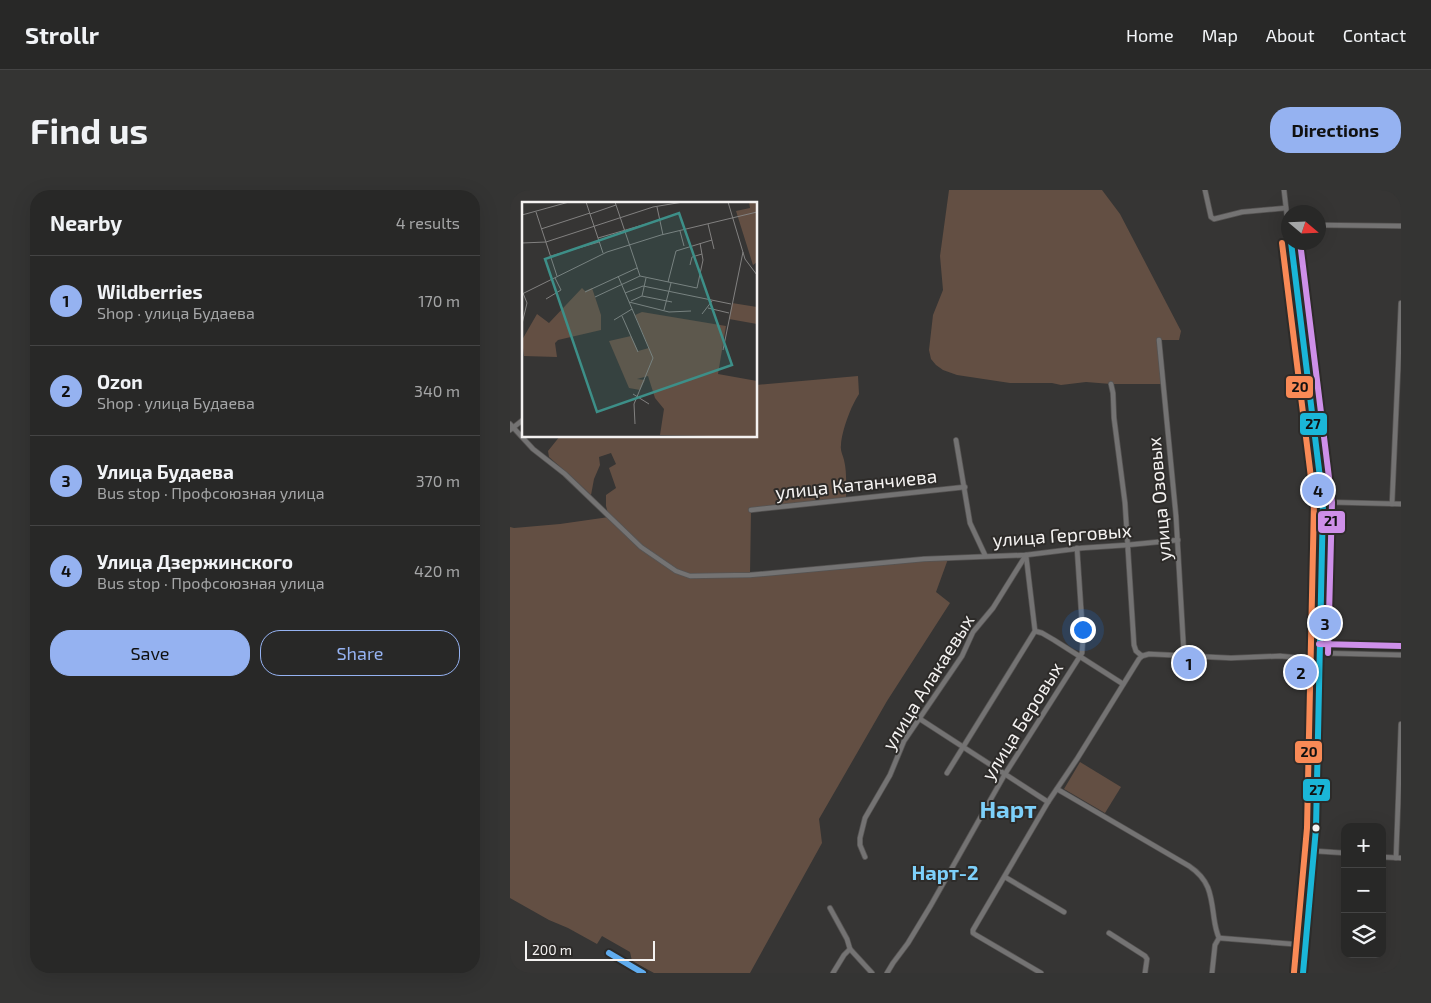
<!DOCTYPE html>
<meta charset="utf-8">
<style>
body{margin:0;font-family:"Exo 2",sans-serif;background:#343433;color:#f1f3f6}
.controls{position:absolute;right:15px;bottom:15px;display:grid;overflow:hidden;border-radius:10px;box-shadow:0 5px 20px #0002}
.controls button{width:45px;height:45px;display:grid;place-items:center;padding:0;border:0;border-bottom:1px solid #444;background:#282827;color:#f1f3f6;font:25px sans-serif}
.compass{position:absolute;left:771px;top:15px;width:45px;height:45px;border-radius:50%;background:#282827;box-shadow:0 5px 20px #0002;rotate:109deg}
.scale{position:absolute;left:15px;bottom:12px;width:130px;box-sizing:border-box;padding-left:5px;border:2px solid #f4f2f1;border-top:0;font-size:14px;line-height:18px;white-space:nowrap;color:#f4f2f1;-webkit-text-stroke:4px #2d2b29;paint-order:stroke}
.you{position:absolute;left:572px;top:439px;width:18px;height:18px;margin:-12px;border:4px solid #fff;border-radius:50%;background:#1a73e8;box-shadow:0 0 0 8px #1a73e833}
.badge{display:grid;place-items:center;width:32px;height:32px;border-radius:50%;background:#95b2f1;color:#111;font-size:16px;font-weight:700}
.pin{position:absolute;translate:-50% -50%;border:2px solid #fff;box-shadow:0 1px 5px #0006}
.list{margin:0;padding:0;list-style:none}
h2{display:flex;justify-content:space-between;align-items:center;height:65px;margin:0;padding:0 20px;font-size:21px}
h2 small{font-size:16px;font-weight:400;color:#a5a6a7}
.list li{display:grid;grid-template-columns:32px 1fr auto;gap:15px;align-items:center;box-sizing:border-box;height:90px;padding:0 20px;border-top:1px solid #444}
.list b{display:block;font-size:19px;white-space:nowrap}
.list p{margin:0;font-size:16px;white-space:nowrap;color:#a5a6a7}
.list em{font-size:16px;font-style:normal;color:#a5a6a7}
.actions{display:flex;gap:10px;padding:15px 20px}
.actions a{flex:1;padding:11px 0;border:1px solid #95b2f1;border-radius:20px;text-align:center;font-size:18px;color:#95b2f1}
.actions .main{background:#95b2f1;color:#111}
.icon{flex:none;width:28px;height:28px;fill:none;stroke:currentColor;stroke-width:2;stroke-linecap:round;stroke-linejoin:round}
.map{position:relative;flex:none;width:891px;height:783px;overflow:hidden;border-radius:20px}
header{display:flex;align-items:center;gap:30px;box-sizing:border-box;height:70px;padding:0 25px;background:#282827;border-bottom:1px solid #444}
header strong{font-size:24px}
nav{display:flex;gap:28px;margin-inline-start:auto;font-size:18px}
.intro{display:flex;align-items:center;justify-content:space-between;box-sizing:border-box;height:120px;padding:0 30px}
h1{margin:0;font-size:35px}
.button{padding:12px 22px;border-radius:20px;background:#95b2f1;color:#111;font-size:18px;font-weight:700}
main{display:flex;gap:30px;padding:0 30px}
aside{flex:1;background:#282827;border-radius:20px;box-shadow:0 5px 20px #0002}
.map>svg:first-child{display:block}
</style>
<header>
<strong>Strollr</strong>
<nav><a>Home</a><a>Map</a><a>About</a><a>Contact</a></nav>
</header>
<div class="intro"><h1>Find us</h1><a class="button">Directions</a></div>
<main>
<aside>
<h2>Nearby<small>4 results</small></h2>
<ul class="list">
<li><span class="badge">1</span><div><b>Wildberries</b><p>Shop · улица Будаева</p></div><em>170 m</em></li>
<li><span class="badge">2</span><div><b>Ozon</b><p>Shop · улица Будаева</p></div><em>340 m</em></li>
<li><span class="badge">3</span><div><b>Улица Будаева</b><p>Bus stop · Профсоюзная улица</p></div><em>370 m</em></li>
<li><span class="badge">4</span><div><b>Улица Дзержинского</b><p>Bus stop · Профсоюзная улица</p></div><em>420 m</em></li>
</ul>
<div class="actions"><a class="main">Save</a><a>Share</a></div>
</aside>
<div class="map">
<svg width="891" height="783" viewBox="0 0 891 783">
<rect width="100%" height="100%" fill="#363534"/>
<g fill="#634f43">
<polygon points="439,0 592,0 610,24 671,141 669,150 649,150 654,194 601,194 576,192 551,195 542,193 500,193 447,185 433,180 426,175 421,169 419,160 423,125 433,100 430,66"/>
<path d="M348,186L349,204C341,216 332,240 331,255C330,261 333,265 334,270C337,282 336,296 336,309L241,320L240,385L438,369L426,402L440,413L377,511L309,629L312,653L240,783H144L122,771L120,762L92,746L87,754L58,738L39,730L0,708V337L4,338L50,334L99,327L96,316V305L106,298L99,278L106,274L101,263L89,267L90,275L84,289L81,305L62,287L39,267L38,261L50,246H246V195Z"/>
<polygon points="570,572 611,597 595,623 554,599"/>
</g>
<g fill="none" stroke-linecap="round" stroke-linejoin="round">
<g stroke="#565453" stroke-width="6">
<g id="minor">
<polyline points="695,0 701,27 704,29 732,22 776,18"/>
<polyline points="774,0 778,35"/>
<polyline points="808,35 891,36"/>
<polyline points="781,52 813,312 806,638 793,783"/>
<polyline points="649,150 666,326 674,465"/>
<polyline points="601,194 603,203 604,228 615,313 624,455 626,461 632,466"/>
<polyline points="0,234 23,259 55,284 131,357 166,381 180,386 240,385 414,369 516,365 572,358 617,355 668,350"/>
<polyline points="0,240 14,229"/>
<polyline points="446,250 460,333 475,365"/>
<polyline points="813,312 891,314"/>
<polyline points="882,314 891,113"/>
<polyline points="241,320 455,297"/>
<polyline points="525,441 532,443 544,450 613,494"/>
<polyline points="632,466 639,464 721,468 770,466 801,469 809,463 891,465"/>
<polyline points="410,529 538,612"/>
<polyline points="437,583 525,441 516,365"/>
<path d="M547,599L679,676C700,690 701,705 704,728C705,735 706,741 709,748L705,755L702,783"/>
<polyline points="805,661 835,663"/>
<polyline points="355,667 350,655 350,648 355,628 380,585 394,551 452,466 463,442 483,418 516,365"/>
<polyline points="872,667 891,668"/>
<polyline points="886,668 891,534"/>
<polyline points="495,687 554,722"/>
<polyline points="320,718 337,749 340,759 362,783"/>
<polyline points="599,743 635,766 637,769 635,783"/>
<polyline points="709,748 795,755"/>
<polyline points="99,763 133,783"/>
<polyline points="323,783 334,765 340,759"/>
<polyline points="377,783 383,773 398,753 421,715 495,584 572,463 573,448 567,358"/>
<polyline points="531,783 466,745 463,743 463,740 538,612 567,569 629,469 632,466"/>
</g>
</g>
<use href="#minor" stroke="#747373" stroke-width="4.5"/>
<g stroke="#2d2b29" stroke-width="10">
<polyline id="bus-1" points="781,52 813,312 806,638 793,783"/>
</g>
<g stroke="#2d2b29" stroke-width="10">
<polyline id="bus-2" points="772,53 804,312 797,638 784,782"/>
</g>
<g stroke="#2d2b29" stroke-width="10">
<g id="bus-3">
<polyline points="790,52 822,312 818,463"/>
<polyline points="809,454 891,456"/>
</g>
</g>
<g stroke="#2d2b29" stroke-width="10">
<polyline id="bus-4" points="99,763 133,783"/>
</g>
<use href="#bus-1" stroke="#1ab6d8" stroke-width="6"/>
<use href="#bus-2" stroke="#f98a56" stroke-width="6"/>
<use href="#bus-3" stroke="#ce8fe9" stroke-width="6"/>
<use href="#bus-4" stroke="#60acee" stroke-width="6"/>
</g>
<circle fill="#f4f2f1" stroke="#2d2b29" stroke-width="2" cx="806" cy="638" r="4.5"/>
<g text-anchor="middle" stroke-width="4" stroke-linejoin="round" paint-order="stroke">
<g font-size="19" fill="#f4f2f1" stroke="#2d2b29">
<text transform="translate(346 294) rotate(-6)" y="7">улица Катанчиева</text>
<text transform="translate(649 309) rotate(-95)" y="7">улица Озовых</text>
<text transform="translate(552 345) rotate(-4)" y="7">улица Герговых</text>
<text transform="translate(418 492) rotate(-58)" y="7">улица Алакаевых</text>
<text transform="translate(512 531) rotate(-58)" y="7">улица Беровых</text>
</g>
<g font-size="20" font-weight="bold" fill="#7dd0fa" stroke="#2d2b29">
<text x="435" y="690">Нарт-2</text>
</g>
<g font-size="24" font-weight="bold" fill="#7dd0fa" stroke="#2d2b29">
<text x="498" y="628">Нарт</text>
</g>
</g>
<g transform="translate(12 12)">
<rect width="235" height="235" fill="#363534"/>
<path d="M227,0H235V60L231,63L214,9L228,6ZM60,86L63,89L70,86L79,113V128L36,138L33,141L35,155L2,154L0,138L15,112L27,121ZM210,101L235,105V122L207,117ZM120,110L204,124L196,172L235,179V235L138,233L142,207L133,196L126,174L115,177L123,178L118,188L107,186L87,139L109,134L116,149L127,146L113,113Z" fill="#634f43"/>
<path fill="none" stroke="#828180" stroke-width="1" d="M64,0L81,51M93,0L118,74M206,0L223,57L235,73M135,5L141,33M14,10L35,74M68,12L94,3M0,13L47,0M186,22L192,47M19,27L68,11M158,29L162,44M76,36L138,18M0,41L24,40L131,5L161,0M29,54L77,40M168,63L170,55L180,52M96,74L131,156L112,202L113,222M146,80L154,49L190,38M63,90L115,66M103,91L121,84L209,102M0,92L85,50L139,33L235,10M120,94L124,76M73,95L118,74L175,86L181,58L178,41M24,97L39,88L33,76M109,99L120,94L150,100M107,100L147,110L169,109M186,106L207,111M142,108L149,81M180,112L190,99M100,114L116,150M92,118L110,107M0,122L5,101L1,91M201,148L221,50M111,192L127,202"/>
<path fill="#3d8f88" fill-opacity="0.15" stroke="#3d8f88" stroke-width="2.5" d="M157,11L210,163L75,210L23,57Z"/>
<rect width="235" height="235" fill="none" stroke="#f4f2f1" stroke-width="2.5"/>
</g>
<g stroke="#2d2b29" stroke-width="2">
<rect x="775" y="185" width="29" height="24" rx="5" fill="#f98a56"/>
<rect x="789" y="222" width="29" height="24" rx="5" fill="#1ab6d8"/>
<rect x="807" y="320" width="29" height="24" rx="5" fill="#ce8fe9"/>
<rect x="784" y="550" width="29" height="24" rx="5" fill="#f98a56"/>
<rect x="792" y="588" width="29" height="24" rx="5" fill="#1ab6d8"/>
</g>
<g font-size="14" text-anchor="middle" font-weight="bold" fill="#111">
<text x="790" y="202">20</text>
<text x="803" y="239">27</text>
<text x="821" y="336">21</text>
<text x="799" y="567">20</text>
<text x="807" y="605">27</text>
</g>
</svg>
<div class="controls">
<button>+</button>
<button>−</button>
<button><svg class="icon" aria-label="layers" viewBox="0 0 24 24"><path d="M12 4l9 5-9 5-9-5zM3 14l9 5 9-5"/></svg></button>
</div>
<svg class="compass" viewBox="-18 -18 36 36"><path d="M0-13l5 13h-10z" fill="#e53935"/><path d="M0 13l5-13h-10z" fill="#a5a6a7"/></svg>
<div class="scale">200 m</div>
<div class="you"></div>
<div class="pin badge" style="left:679px;top:473px">1</div>
<div class="pin badge" style="left:791px;top:482px">2</div>
<div class="pin badge" style="left:815px;top:433px">3</div>
<div class="pin badge" style="left:808px;top:300px">4</div>
</div>
</main>
